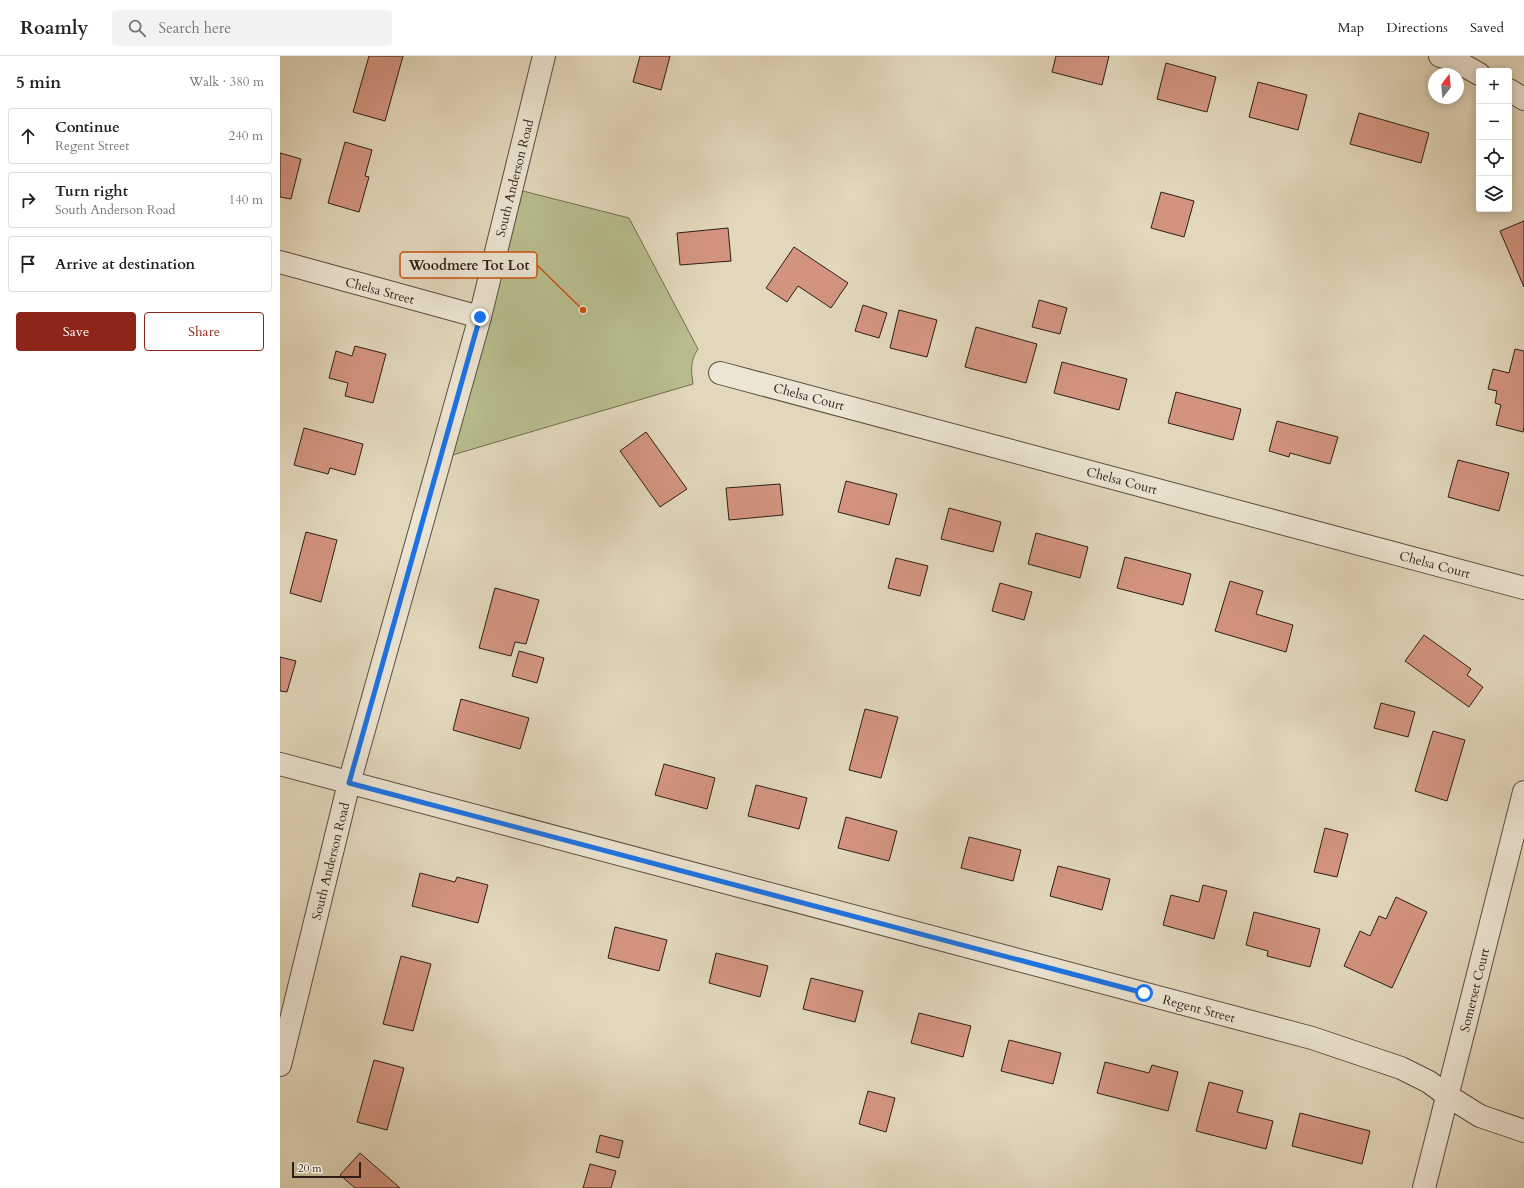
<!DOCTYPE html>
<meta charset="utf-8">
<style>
body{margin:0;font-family:Cardo,serif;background:#f2f2f2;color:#222}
.controls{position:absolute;right:12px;top:12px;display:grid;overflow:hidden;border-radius:4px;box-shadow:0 2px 10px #0003}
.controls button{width:36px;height:36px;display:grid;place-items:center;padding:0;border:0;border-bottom:1px solid #e0e0e0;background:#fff;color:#222;font:20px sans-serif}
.compass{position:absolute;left:1148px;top:12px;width:36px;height:36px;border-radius:50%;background:#fff;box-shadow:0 2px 10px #0003;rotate:16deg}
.scale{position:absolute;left:12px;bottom:10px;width:69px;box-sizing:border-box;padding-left:4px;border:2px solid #2d1e18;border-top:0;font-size:11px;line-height:14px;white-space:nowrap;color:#2d1e18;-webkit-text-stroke:3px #ece5d3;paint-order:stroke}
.stop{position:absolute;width:12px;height:12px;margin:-9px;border:3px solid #1a73e8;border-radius:50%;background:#fff}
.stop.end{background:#1a73e8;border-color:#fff;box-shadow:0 1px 4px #0008}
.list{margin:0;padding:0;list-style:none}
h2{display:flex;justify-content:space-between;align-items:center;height:52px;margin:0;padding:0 16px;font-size:17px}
h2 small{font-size:13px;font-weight:400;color:#767676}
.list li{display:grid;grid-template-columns:26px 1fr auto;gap:12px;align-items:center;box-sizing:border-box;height:56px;margin:0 8px 8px;padding:0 8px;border:1px solid #e0e0e0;border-radius:4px}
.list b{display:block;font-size:15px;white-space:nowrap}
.list p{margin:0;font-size:13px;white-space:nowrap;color:#767676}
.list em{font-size:13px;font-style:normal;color:#767676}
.actions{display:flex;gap:8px;padding:12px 16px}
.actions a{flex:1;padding:9px 0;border:1px solid #8f2418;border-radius:4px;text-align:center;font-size:14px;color:#8f2418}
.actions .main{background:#8f2418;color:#fff}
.icon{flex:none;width:22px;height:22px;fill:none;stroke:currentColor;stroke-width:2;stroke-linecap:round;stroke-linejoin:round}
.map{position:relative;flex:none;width:1244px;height:1132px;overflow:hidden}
header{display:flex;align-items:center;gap:24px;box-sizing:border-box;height:56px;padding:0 20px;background:#fff;border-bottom:1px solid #e0e0e0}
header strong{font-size:19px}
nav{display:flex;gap:22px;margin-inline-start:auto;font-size:14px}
.search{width:280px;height:36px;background:#f2f2f2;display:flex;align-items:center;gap:10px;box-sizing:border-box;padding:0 14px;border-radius:4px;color:#767676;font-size:15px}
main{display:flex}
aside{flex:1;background:#fff}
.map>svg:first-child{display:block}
</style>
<header>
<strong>Roamly</strong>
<div class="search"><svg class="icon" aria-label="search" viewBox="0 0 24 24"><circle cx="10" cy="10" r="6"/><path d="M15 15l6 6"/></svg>Search here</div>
<nav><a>Map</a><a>Directions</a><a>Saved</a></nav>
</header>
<main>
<aside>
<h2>5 min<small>Walk · 380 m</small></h2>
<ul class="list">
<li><svg class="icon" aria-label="ahead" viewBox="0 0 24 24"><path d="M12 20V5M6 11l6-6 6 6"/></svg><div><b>Continue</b><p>Regent Street</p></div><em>240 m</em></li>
<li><svg class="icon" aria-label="right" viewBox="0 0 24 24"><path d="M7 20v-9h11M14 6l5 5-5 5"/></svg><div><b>Turn right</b><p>South Anderson Road</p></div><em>140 m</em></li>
<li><svg class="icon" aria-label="arrive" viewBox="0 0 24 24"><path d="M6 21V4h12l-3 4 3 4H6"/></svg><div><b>Arrive at destination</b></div></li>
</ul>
<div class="actions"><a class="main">Save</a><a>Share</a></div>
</aside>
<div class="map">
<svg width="1244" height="1132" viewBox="0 0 1244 1132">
<rect width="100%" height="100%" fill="#e2d7bb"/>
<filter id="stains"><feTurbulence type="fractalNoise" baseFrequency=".005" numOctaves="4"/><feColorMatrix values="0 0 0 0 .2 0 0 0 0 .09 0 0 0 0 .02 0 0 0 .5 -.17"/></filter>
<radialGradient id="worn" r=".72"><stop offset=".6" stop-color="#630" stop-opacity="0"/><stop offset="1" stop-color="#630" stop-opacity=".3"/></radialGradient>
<path fill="#b8bd8d" stroke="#726e52" d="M239,134L349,162L418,293C410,305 411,314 413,328L169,400Z"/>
<g fill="#d3947f" stroke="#2d1e18">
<polygon points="89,0 123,0 105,65 73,56"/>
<polygon points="360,0 390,0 381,34 353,26"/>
<polygon points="776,0 829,0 822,29 772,16"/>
<polygon points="886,7 936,21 927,56 877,43"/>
<polygon points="978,26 1027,39 1018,74 969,61"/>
<polygon points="1079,57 1149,77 1141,107 1070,88"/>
<polygon points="65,86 92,94 85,120 89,121 79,156 48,147"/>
<polygon points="0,97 21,103 11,143 0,141"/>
<polygon points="881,136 914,145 904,181 871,172"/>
<polygon points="1244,165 1244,231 1220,175"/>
<polygon points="448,172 451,205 400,209 397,177"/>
<polygon points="514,191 568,227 551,252 518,230 507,246 486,232"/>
<polygon points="759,244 787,252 780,278 752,271"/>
<polygon points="583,249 607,257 599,282 575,275"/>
<polygon points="619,254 657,264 647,301 610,292"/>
<polygon points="696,271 757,288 746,327 685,311"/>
<polygon points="75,290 106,298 93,347 65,340 68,327 49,322 56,295 72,300"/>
<polygon points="1235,293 1244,295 1244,371 1243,376 1216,369 1221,349 1215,347 1217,335 1208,333 1213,313 1229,317"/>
<polygon points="782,306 847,323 839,354 774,337"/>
<polygon points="896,336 961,353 953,384 888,367"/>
<polygon points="997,365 1058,381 1050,408 1010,397 1009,401 989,395"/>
<polygon points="24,372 83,388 75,419 50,412 48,418 14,409"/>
<polygon points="366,376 407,433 380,451 340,395"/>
<polygon points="1178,404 1229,417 1219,455 1168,441"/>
<polygon points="566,425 617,438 609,469 558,456"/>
<polygon points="500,428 503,459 449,464 446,432"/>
<polygon points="669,452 721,466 713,496 661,483"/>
<polygon points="26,476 57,484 41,546 10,537"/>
<polygon points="756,477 808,491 800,522 748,508"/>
<polygon points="845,501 911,518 903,549 837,532"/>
<polygon points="616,502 648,510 640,540 608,532"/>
<polygon points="950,525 983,535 976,558 1013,569 1006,596 935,575"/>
<polygon points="720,527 752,536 744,564 712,555"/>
<polygon points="215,532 259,544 246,588 235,586 231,600 199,592"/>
<polygon points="1144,579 1191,613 1187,619 1203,631 1189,651 1125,605"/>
<polygon points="239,595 264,602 257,627 232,620"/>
<polygon points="0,601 16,605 7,636 0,635"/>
<polygon points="181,643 249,662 240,693 173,674"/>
<polygon points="1101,647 1135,656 1128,681 1094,672"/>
<polygon points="585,653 618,661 601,722 569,714"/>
<polygon points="1153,675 1185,684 1167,745 1135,735"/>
<polygon points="384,708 435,722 427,753 375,739"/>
<polygon points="476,729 527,742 519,773 468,760"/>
<polygon points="566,761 617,775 609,805 558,792"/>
<polygon points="1045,772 1068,778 1057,821 1034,816"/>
<polygon points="689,781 741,794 733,825 681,812"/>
<polygon points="778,810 830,823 822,854 770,840"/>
<polygon points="140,817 175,826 177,821 208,829 198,867 132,850"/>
<polygon points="923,829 947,835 934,883 883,869 891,839 919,846"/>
<polygon points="1116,841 1147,856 1112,932 1064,910 1080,875 1090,880 1099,860 1106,863"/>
<polygon points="974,856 1040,873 1030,911 987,900 988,895 966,889"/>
<polygon points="335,871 387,884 379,915 328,902"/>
<polygon points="436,897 488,910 480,941 429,927"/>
<polygon points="121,900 151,908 133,975 103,968"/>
<polygon points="531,922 583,935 575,966 523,953"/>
<polygon points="639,957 691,970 683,1001 631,987"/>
<polygon points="729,984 781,997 773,1028 721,1015"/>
<polygon points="94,1004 124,1012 107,1074 77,1066"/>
<polygon points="825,1006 869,1017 872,1009 898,1016 888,1055 817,1037"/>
<polygon points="929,1026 963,1035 957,1056 993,1065 986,1093 916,1075"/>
<polygon points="588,1035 615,1042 606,1076 579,1068"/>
<polygon points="1020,1057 1090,1075 1082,1108 1012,1090"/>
<polygon points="320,1079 343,1085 339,1102 316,1096"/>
<polygon points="80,1097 120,1132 75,1132 60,1119"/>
<polygon points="310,1108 336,1115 331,1132 303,1132"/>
</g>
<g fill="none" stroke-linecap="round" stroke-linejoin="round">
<g stroke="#5a4c41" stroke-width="24">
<g id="minor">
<polyline points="1160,0 1173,3 1199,18"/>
<polyline points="1229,34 1244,43"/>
<polyline points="0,206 200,261"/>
<polyline points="440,317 1244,532"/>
<polyline points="0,708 1032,982 1121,1012 1149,1026 1168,1040 1200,1060 1244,1075"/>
<polyline points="0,1009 69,727 200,261 264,0"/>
<polyline points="1144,1132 1244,736"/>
</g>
</g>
<use href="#minor" stroke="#ece5d3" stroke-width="22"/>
</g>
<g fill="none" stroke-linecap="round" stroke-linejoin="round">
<polyline stroke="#1a73e8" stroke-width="5" points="200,261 69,727 864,937"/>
</g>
<g text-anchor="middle" stroke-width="3" stroke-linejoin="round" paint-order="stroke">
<g font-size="13" fill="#2d1e18" stroke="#ece5d3">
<text transform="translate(234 122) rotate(-76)" y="5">South Anderson Road</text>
<text transform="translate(100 234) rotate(15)" y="5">Chelsa Street</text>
<text transform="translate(529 340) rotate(15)" y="5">Chelsa Court</text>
<text transform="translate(842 424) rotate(15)" y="5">Chelsa Court</text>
<text transform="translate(1155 508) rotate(15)" y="5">Chelsa Court</text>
<text transform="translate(50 805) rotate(-76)" y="5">South Anderson Road</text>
<text transform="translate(1194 934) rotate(-76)" y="5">Somerset Court</text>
<text transform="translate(919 952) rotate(15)" y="5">Regent Street</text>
</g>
</g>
<path fill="none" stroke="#cc500e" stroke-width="1.5" d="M303 254L257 209"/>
<circle fill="#cc500e" stroke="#ece5d3" stroke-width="1.5" cx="303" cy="254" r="4"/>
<rect fill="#ece5d3" stroke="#cc500e" stroke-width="1.5" x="120" y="196" width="137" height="26" rx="4"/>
<g font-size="14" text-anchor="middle" font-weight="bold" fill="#2d1e18">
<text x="189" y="214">Woodmere Tot Lot</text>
</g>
<rect width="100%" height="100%" filter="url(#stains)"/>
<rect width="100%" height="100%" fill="url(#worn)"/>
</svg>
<div class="controls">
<button>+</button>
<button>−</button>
<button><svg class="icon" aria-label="locate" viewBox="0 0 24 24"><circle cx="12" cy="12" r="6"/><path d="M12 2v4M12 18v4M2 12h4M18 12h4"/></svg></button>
<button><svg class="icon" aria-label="layers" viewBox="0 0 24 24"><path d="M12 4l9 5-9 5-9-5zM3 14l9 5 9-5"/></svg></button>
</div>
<svg class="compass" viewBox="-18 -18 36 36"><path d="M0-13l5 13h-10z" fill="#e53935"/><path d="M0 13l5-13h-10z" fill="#767676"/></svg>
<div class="scale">20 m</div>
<div class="stop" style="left:864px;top:937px"></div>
<div class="stop end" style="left:200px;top:261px"></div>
</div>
</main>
